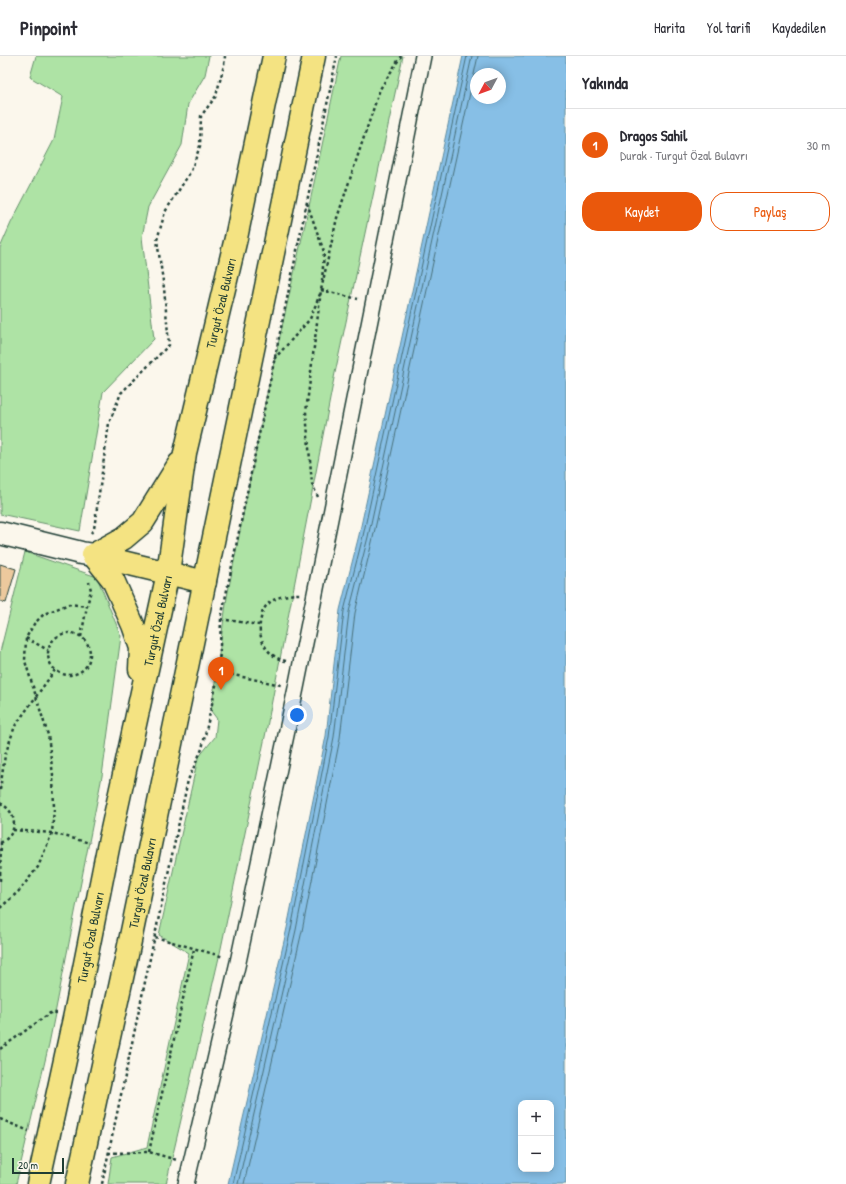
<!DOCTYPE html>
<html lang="tr">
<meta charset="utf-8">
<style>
body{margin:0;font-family:"Patrick Hand",sans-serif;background:#f2f2f3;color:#2b2b33}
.controls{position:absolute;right:12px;bottom:12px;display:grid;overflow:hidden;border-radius:8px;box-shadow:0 2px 10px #0003}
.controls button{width:36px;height:36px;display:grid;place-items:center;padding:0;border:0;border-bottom:1px solid #e1e1e2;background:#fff;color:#2b2b33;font:20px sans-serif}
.compass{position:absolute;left:470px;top:12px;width:36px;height:36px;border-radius:50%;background:#fff;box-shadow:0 2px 10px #0003;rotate:229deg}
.scale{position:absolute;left:12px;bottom:10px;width:52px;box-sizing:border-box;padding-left:4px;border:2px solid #1f3d34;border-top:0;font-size:11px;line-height:14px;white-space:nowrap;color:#1f3d34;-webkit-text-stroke:3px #fbf7ec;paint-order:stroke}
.you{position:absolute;left:297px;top:659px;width:14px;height:14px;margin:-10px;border:3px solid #fff;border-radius:50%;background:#1a73e8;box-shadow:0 0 0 6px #1a73e833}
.badge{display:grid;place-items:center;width:26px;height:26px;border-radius:50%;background:#ea580c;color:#fff;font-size:13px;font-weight:700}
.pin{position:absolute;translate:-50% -33px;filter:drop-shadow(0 1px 2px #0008)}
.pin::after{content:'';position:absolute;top:21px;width:14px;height:12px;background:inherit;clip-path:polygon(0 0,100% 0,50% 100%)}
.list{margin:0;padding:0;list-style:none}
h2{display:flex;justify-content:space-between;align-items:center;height:52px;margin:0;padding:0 16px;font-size:17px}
h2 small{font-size:13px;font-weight:400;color:#7c7c81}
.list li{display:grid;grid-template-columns:26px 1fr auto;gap:12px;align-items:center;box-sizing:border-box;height:72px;padding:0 16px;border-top:1px solid #e1e1e2}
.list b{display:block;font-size:15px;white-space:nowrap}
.list p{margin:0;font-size:13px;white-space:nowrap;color:#7c7c81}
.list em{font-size:13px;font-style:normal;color:#7c7c81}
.actions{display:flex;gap:8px;padding:12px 16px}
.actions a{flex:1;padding:9px 0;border:1px solid #ea580c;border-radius:16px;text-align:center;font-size:14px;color:#ea580c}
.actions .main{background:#ea580c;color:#fff}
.map{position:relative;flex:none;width:566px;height:1128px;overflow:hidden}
header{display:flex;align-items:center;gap:24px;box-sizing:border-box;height:56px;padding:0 20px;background:#fff;border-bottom:1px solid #e1e1e2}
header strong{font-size:19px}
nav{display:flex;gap:22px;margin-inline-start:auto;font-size:14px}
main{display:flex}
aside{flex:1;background:#fff}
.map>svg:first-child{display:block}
</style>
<header>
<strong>Pinpoint</strong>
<nav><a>Harita</a><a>Yol tarifi</a><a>Kaydedilen</a></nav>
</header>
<main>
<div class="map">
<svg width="566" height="1128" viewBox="0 0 566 1128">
<rect width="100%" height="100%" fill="#fbf7ec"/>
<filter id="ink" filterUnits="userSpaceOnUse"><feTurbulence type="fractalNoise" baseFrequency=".025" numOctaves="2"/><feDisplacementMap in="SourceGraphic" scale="8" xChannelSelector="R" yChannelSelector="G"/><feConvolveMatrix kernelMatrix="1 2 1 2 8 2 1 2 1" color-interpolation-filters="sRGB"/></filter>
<g filter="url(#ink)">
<g fill="#aee3a5" stroke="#66906c">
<polygon points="36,0 209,0 205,19 188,48 182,89 148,151 142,181 154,283 103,336 80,475 0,458 0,192 11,167 54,84 63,41 30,21"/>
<polygon points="341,0 403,0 335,317 266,676 220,897 166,1128 108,1128 112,1101 147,1091 189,897 159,879 198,702 215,681 217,663 211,655 227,541 266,342 308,155"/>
<polygon points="25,496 97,521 121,580 102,720 49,988 16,1128 0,1128 0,596"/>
</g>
<path fill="#87bfe6" stroke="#5d8b9f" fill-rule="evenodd" d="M463,0H566V1128H228L287,872L326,680L340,554L359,479ZM476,18H500V42H476ZM521,1047H551V1113H521Z"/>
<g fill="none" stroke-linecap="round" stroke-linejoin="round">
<g stroke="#49717b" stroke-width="1">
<polyline points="233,1128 291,873 329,681 344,555 363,480 467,0"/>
<polyline points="238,1128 296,874 334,681 349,556 368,481 472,0"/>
<polyline points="244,1128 302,875 340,682 355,557 373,482 478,0"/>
</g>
</g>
<polygon fill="#ecc99d" stroke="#1f3d34" points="0,508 16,513 6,547 0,545"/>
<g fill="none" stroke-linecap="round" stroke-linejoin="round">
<g stroke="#1f3d34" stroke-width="18">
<polyline id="pedestrian" points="186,1128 238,906 296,632 423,0"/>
</g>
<g stroke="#1f3d34" stroke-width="25">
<polyline id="tertiary" points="0,477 81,497 93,499"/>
</g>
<g stroke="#1f3d34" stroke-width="25">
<g id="trunk">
<polyline points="93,499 113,524 133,569 141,592 140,613"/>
<polyline points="93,499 124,482 143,466 179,408"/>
<polyline points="93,499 205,526"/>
<path id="s1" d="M38,1128L75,958L108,792L168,517L185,397L236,182L274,0"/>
<path id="s2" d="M77,1128L130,885L314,0"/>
</g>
</g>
<g stroke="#1f3d34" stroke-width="2.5" stroke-dasharray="3 3" stroke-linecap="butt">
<polyline points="307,147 324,196 322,225"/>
<polyline points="321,234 358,243"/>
<polyline points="274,303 286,290 310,263 320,238"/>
<polyline points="318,441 312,428 306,356 321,234 337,162 380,33 401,0"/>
<polyline points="91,477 94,473 109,367 121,337 169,289 164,232 157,184 165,156 191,115 200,90 201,60 216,40 224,9 225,0"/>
<polyline points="221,563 259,569"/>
<circle cx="69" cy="598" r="21"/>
<polyline points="81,581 87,550"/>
<polyline points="26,582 48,594"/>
<path d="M286,605C266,601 256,580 261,562C262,559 262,555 264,553C271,541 288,538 300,538"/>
<polyline points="219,616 281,629"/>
<polyline points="0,734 5,699 15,670 55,614"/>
<path d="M0,747C18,756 19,778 0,787"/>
<polyline points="13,774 52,777 90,787"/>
<polyline points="0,825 1,786"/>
<polyline points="0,852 18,836 38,811 52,777 54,753 53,719 48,679 25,605 26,582 34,568 44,558 69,548 87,550 91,534 89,526"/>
<polyline points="155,881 224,901"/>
<polyline points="0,993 50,957 57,957"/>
<polyline points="0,1063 29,1075"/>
<polyline points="149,1096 194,893"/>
<polyline points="108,1097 149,1096 177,1104"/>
<polyline points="102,1128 188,724 202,693 219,616 221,563 337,0"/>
</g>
<use href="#pedestrian" stroke="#fbf7ec" stroke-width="15"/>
<use href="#tertiary" stroke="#fbf7ec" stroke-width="22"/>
<use href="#trunk" stroke="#f4e382" stroke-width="22"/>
</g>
</g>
<g text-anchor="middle" stroke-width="3" stroke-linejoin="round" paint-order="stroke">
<g font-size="13" fill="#1f3d34" stroke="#fbf7ec">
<text dy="5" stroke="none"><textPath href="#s1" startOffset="900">Turgut Özal Bulvarı</textPath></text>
<text dy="5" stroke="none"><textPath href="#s1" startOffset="576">Turgut Özal Bulvarı</textPath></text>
<text dy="5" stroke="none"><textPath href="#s2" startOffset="308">Turgut Özal Bulavrı</textPath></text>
<text dy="5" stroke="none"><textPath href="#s1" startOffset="252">Turgut Özal Bulvarı</textPath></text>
</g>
</g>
</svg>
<div class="controls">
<button>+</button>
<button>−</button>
</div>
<svg class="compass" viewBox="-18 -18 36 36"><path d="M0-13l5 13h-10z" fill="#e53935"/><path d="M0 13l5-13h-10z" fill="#7c7c81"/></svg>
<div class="scale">20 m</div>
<div class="you"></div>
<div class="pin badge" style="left:221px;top:634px">1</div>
</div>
<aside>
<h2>Yakında<small></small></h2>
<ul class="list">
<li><span class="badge">1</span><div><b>Dragos Sahil</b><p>Durak · Turgut Özal Bulavrı</p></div><em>30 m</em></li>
</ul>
<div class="actions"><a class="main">Kaydet</a><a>Paylaş</a></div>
</aside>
</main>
